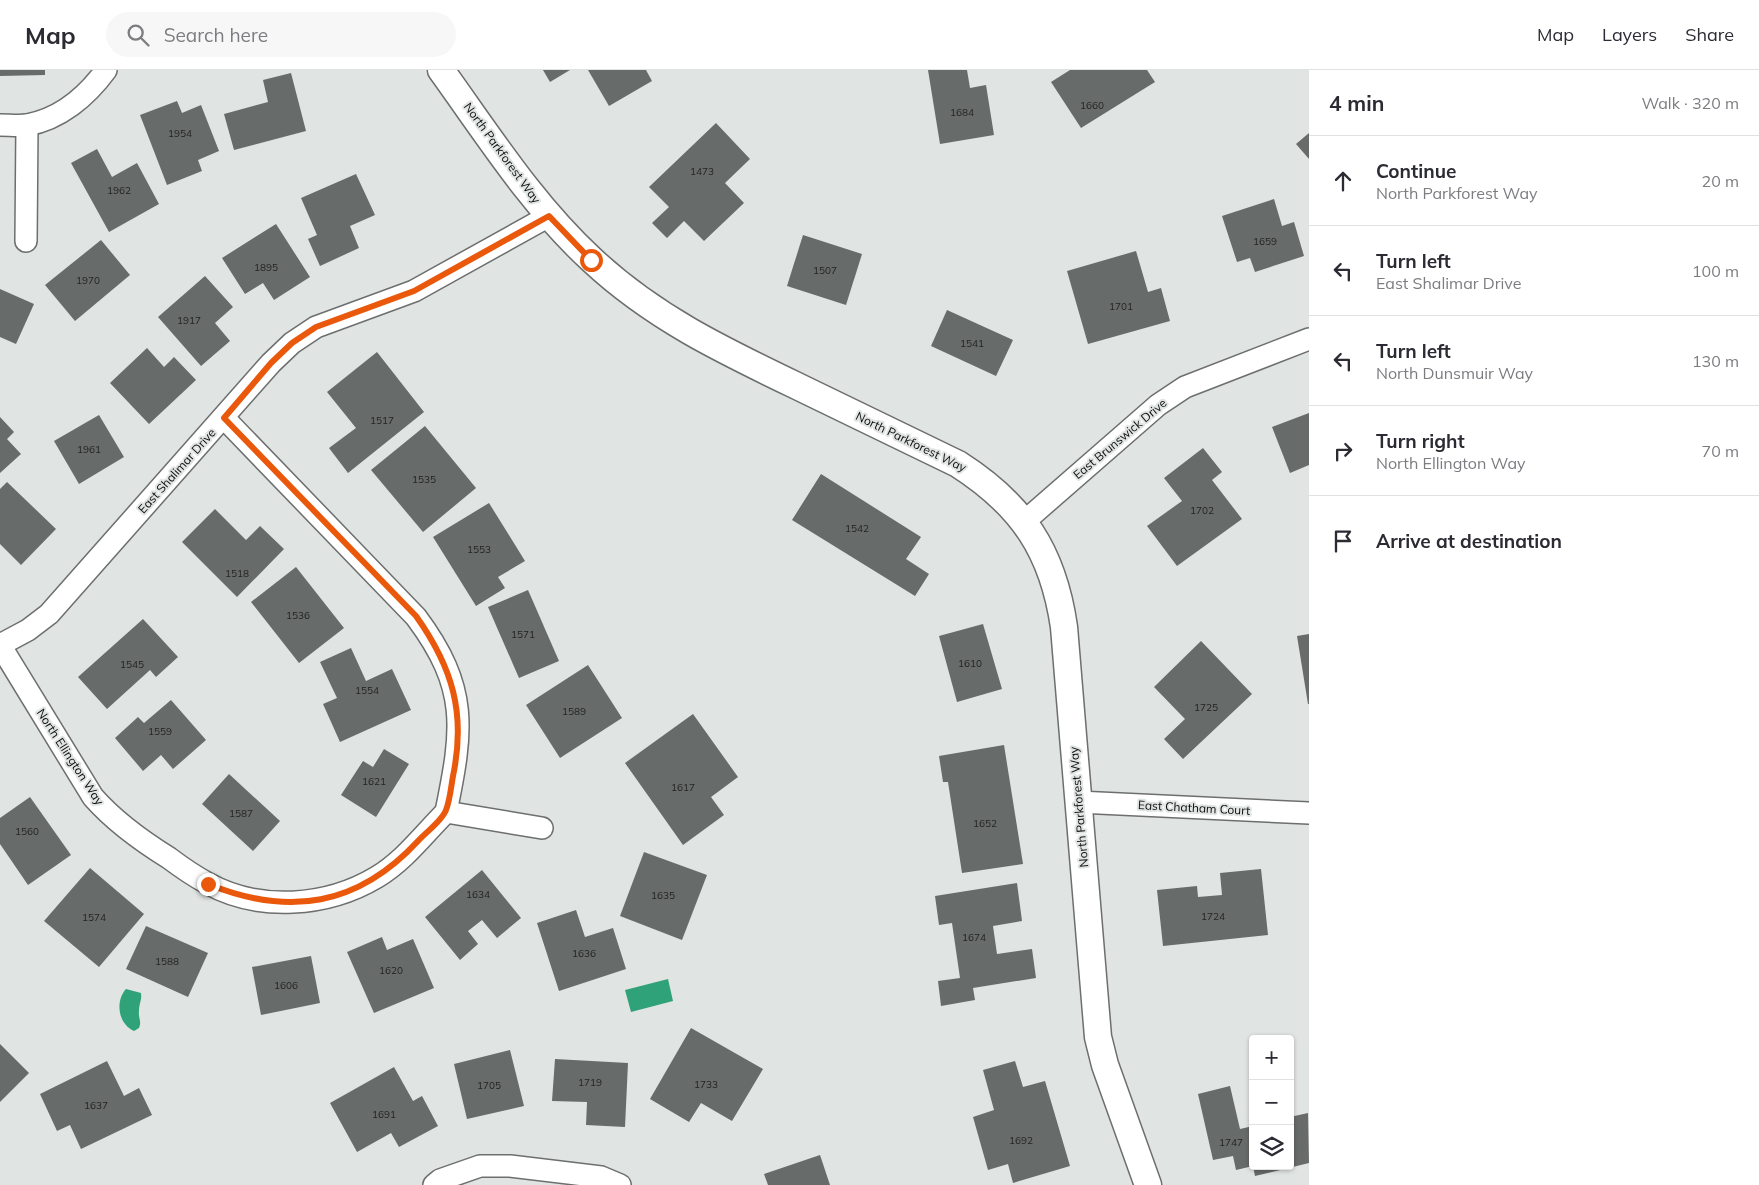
<!DOCTYPE html>
<meta charset="utf-8">
<style>
body{margin:0;font-family:Mulish,sans-serif;background:#f7f7f7;color:#2b2b33}
.controls{position:absolute;right:15px;bottom:15px;display:grid;overflow:hidden;border-radius:5px;box-shadow:0 1px 4px #0004}
.controls button{width:45px;height:45px;display:grid;place-items:center;padding:0;border:0;border-bottom:1px solid #e1e1e2;background:#fff;color:#2b2b33;font:25px sans-serif}
.stop{position:absolute;width:15px;height:15px;margin:-11px;border:4px solid #ea580c;border-radius:50%;background:#fff}
.stop.end{background:#ea580c;border-color:#fff;box-shadow:0 1px 5px #0008}
.list{margin:0;padding:0;list-style:none}
h2{display:flex;justify-content:space-between;align-items:center;height:65px;margin:0;padding:0 20px;font-size:21px}
h2 small{font-size:16px;font-weight:400;color:#7c7c81}
.list li{display:grid;grid-template-columns:32px 1fr auto;gap:15px;align-items:center;box-sizing:border-box;height:90px;padding:0 20px;border-top:1px solid #e1e1e2}
.list b{display:block;font-size:19px;white-space:nowrap}
.list p{margin:0;font-size:16px;white-space:nowrap;color:#7c7c81}
.list em{font-size:16px;font-style:normal;color:#7c7c81}
.icon{flex:none;width:28px;height:28px;fill:none;stroke:currentColor;stroke-width:2;stroke-linecap:round;stroke-linejoin:round}
.map{position:relative;flex:none;width:1309px;height:1115px;overflow:hidden}
header{display:flex;align-items:center;gap:30px;box-sizing:border-box;height:70px;padding:0 25px;background:#fff;border-bottom:1px solid #e1e1e2}
header strong{font-size:24px}
nav{display:flex;gap:28px;margin-inline-start:auto;font-size:18px}
.search{width:350px;height:45px;background:#f7f7f7;display:flex;align-items:center;gap:12px;box-sizing:border-box;padding:0 18px;border-radius:28px;color:#7c7c81;font-size:19px}
main{display:flex}
aside{flex:1;background:#fff}
.map>svg:first-child{display:block}
</style>
<header>
<strong>Map</strong>
<div class="search"><svg class="icon" aria-label="search" viewBox="0 0 24 24"><circle cx="10" cy="10" r="6"/><path d="M15 15l6 6"/></svg>Search here</div>
<nav><a>Map</a><a>Layers</a><a>Share</a></nav>
</header>
<main>
<div class="map">
<svg width="1309" height="1115" viewBox="0 0 1309 1115">
<rect width="100%" height="100%" fill="#e0e4e2"/>
<g fill="#30a279">
<polygon points="668,909 673,931 631,942 625,920"/>
<path d="M126,919L141,923C142,931 139,933 139,941C138,948 142,951 139,958L134,961C118,954 115,931 126,919Z"/>
</g>
<g fill="#676b69">
<polygon points="0,0 45,0 45,5 0,6"/>
<polygon points="543,0 570,0 550,12"/>
<polygon points="588,0 646,0 652,11 609,36"/>
<polygon points="928,0 967,0 970,18 986,15 994,65 940,74"/>
<polygon points="1070,0 1147,0 1155,12 1081,58 1051,12"/>
<polygon points="291,3 306,61 234,80 224,44 268,32 263,10"/>
<polygon points="177,31 182,43 201,35 219,81 198,90 202,101 167,115 140,45"/>
<polygon points="716,53 750,89 725,113 744,133 704,171 684,151 667,168 652,153 669,137 649,117"/>
<polygon points="1309,63 1309,89 1296,74"/>
<polygon points="97,79 112,107 137,93 159,134 109,162 71,93"/>
<polygon points="356,104 375,145 350,156 359,178 320,196 308,169 317,165 301,128"/>
<polygon points="1274,129 1282,156 1294,152 1304,186 1255,202 1250,188 1237,192 1222,146"/>
<polygon points="276,154 310,207 274,230 263,213 245,224 222,188"/>
<polygon points="803,165 862,184 846,235 787,216"/>
<polygon points="101,170 130,205 75,251 45,215"/>
<polygon points="1136,181 1148,222 1161,218 1170,251 1088,274 1067,201"/>
<polygon points="205,206 233,237 215,253 230,271 201,296 158,247"/>
<polygon points="0,219 34,234 16,274 0,267"/>
<polygon points="947,240 1013,270 996,306 931,276"/>
<polygon points="147,278 164,297 174,287 196,310 149,354 110,313"/>
<polygon points="377,282 424,342 348,403 329,378 356,358 327,322"/>
<polygon points="1309,343 1309,395 1290,403 1272,357"/>
<polygon points="99,345 124,387 79,414 54,371"/>
<polygon points="0,347 14,362 7,369 21,384 0,403"/>
<polygon points="425,356 476,418 423,462 371,400"/>
<polygon points="1203,378 1222,402 1212,410 1242,449 1177,496 1147,456 1182,431 1164,408"/>
<polygon points="821,404 921,467 906,489 929,504 915,526 792,450"/>
<polygon points="7,412 56,459 21,495 0,474 0,419"/>
<polygon points="489,433 525,491 498,507 505,518 476,536 433,467"/>
<polygon points="215,439 246,470 260,456 284,479 237,527 182,472"/>
<polygon points="296,497 344,558 299,593 251,532"/>
<polygon points="528,520 559,591 519,608 488,537"/>
<polygon points="143,549 178,587 156,607 150,600 107,639 78,607"/>
<polygon points="983,554 1002,619 957,632 939,566"/>
<polygon points="1309,564 1309,634 1308,634 1297,566"/>
<polygon points="1201,571 1252,624 1183,689 1164,669 1185,649 1154,617"/>
<polygon points="351,578 366,611 392,599 411,640 340,672 323,634 337,628 320,592"/>
<polygon points="588,595 622,648 560,688 526,635"/>
<polygon points="171,630 206,670 173,699 161,685 143,701 115,668 138,647 144,653"/>
<polygon points="693,644 738,707 711,727 724,745 683,775 625,693"/>
<polygon points="1004,675 1023,794 962,803 948,712 943,712 939,686"/>
<polygon points="384,679 409,694 376,747 341,725 363,691 373,697"/>
<polygon points="229,704 280,751 253,781 202,734"/>
<polygon points="30,727 71,785 28,815 0,774 0,748"/>
<polygon points="644,782 707,805 682,870 620,846"/>
<polygon points="90,798 144,844 99,897 44,851"/>
<polygon points="1261,799 1268,865 1163,876 1157,820 1197,816 1198,827 1222,825 1220,803"/>
<polygon points="482,800 521,848 497,868 482,850 468,861 478,874 460,890 425,847"/>
<polygon points="1017,813 1022,851 993,856 997,884 1032,879 1036,908 973,918 975,930 941,936 938,911 960,908 952,853 939,855 935,826"/>
<polygon points="576,840 585,867 613,858 626,899 559,921 537,853"/>
<polygon points="146,856 208,883 188,927 126,899"/>
<polygon points="382,867 387,880 413,869 434,918 374,943 347,882"/>
<polygon points="311,886 320,933 261,945 252,897"/>
<polygon points="691,958 763,999 732,1051 701,1033 689,1052 650,1029"/>
<polygon points="0,974 29,1003 0,1032"/>
<polygon points="510,980 524,1036 467,1049 454,994"/>
<polygon points="555,989 628,993 625,1057 586,1055 587,1032 552,1031"/>
<polygon points="107,991 124,1026 139,1018 152,1045 81,1079 70,1055 57,1061 40,1024"/>
<polygon points="1015,991 1023,1017 1045,1011 1070,1096 1013,1113 1008,1094 988,1100 973,1047 994,1040 983,1000"/>
<polygon points="394,997 413,1031 422,1026 438,1056 399,1077 391,1063 357,1082 330,1033"/>
<polygon points="1230,1016 1240,1059 1253,1056 1253,1096 1236,1100 1233,1086 1213,1090 1198,1024"/>
<polygon points="1308,1043 1309,1093 1255,1106 1253,1096 1290,1096 1290,1047"/>
<polygon points="820,1085 830,1115 768,1115 764,1104"/>
</g>
<g fill="none" stroke-linecap="round" stroke-linejoin="round">
<g stroke="#6c6f6d" stroke-width="24">
<g id="minor">
<path d="M0,55C9,55 19,56 27,55C60,49 87,26 106,0"/>
<polyline points="26,171 27,55"/>
<path d="M224,348L416,547C469,618 463,659 446,742"/>
<polyline points="1025,451 1158,335 1185,317 1309,269"/>
<polyline points="0,575 28,560 49,544 271,293 292,273 316,257 414,221 549,146"/>
<path d="M0,575L93,727C115,752 140,770 169,788C181,797 194,806 207,813C259,842 327,837 377,807C404,791 424,764 446,742"/>
<polyline points="1078,732 1309,743"/>
<polyline points="446,742 542,758"/>
<polyline points="434,1115 440,1110 480,1096 510,1096 601,1107 620,1115"/>
</g>
</g>
<g stroke="#6c6f6d" stroke-width="29">
<path id="tertiary" d="M441,0C488,65 532,135 592,190C653,247 722,280 797,316C851,342 904,368 958,394C1022,435 1053,481 1064,557L1098,967L1105,995L1148,1115"/>
</g>
<use href="#minor" stroke="#fff" stroke-width="21"/>
<use href="#tertiary" stroke="#fff" stroke-width="26"/>
</g>
<g fill="none" stroke-linecap="round" stroke-linejoin="round">
<path stroke="#ea580c" stroke-width="6" d="M208,814C289,847 358,836 418,771C426,762 442,751 446,740C450,730 451,717 453,706C466,644 453,598 416,546L224,348L271,293L292,273L316,257L414,221L549,146L591,190"/>
</g>
<g text-anchor="middle" stroke-width="4" stroke-linejoin="round" paint-order="stroke">
<g font-size="10" fill="#232423">
<text x="1092" y="39">1660</text>
<text x="962" y="46">1684</text>
<text x="180" y="67">1954</text>
<text x="702" y="105">1473</text>
<text x="119" y="124">1962</text>
<text x="1265" y="175">1659</text>
<text x="266" y="201">1895</text>
<text x="825" y="204">1507</text>
<text x="88" y="214">1970</text>
<text x="1121" y="240">1701</text>
<text x="189" y="254">1917</text>
<text x="972" y="277">1541</text>
<text x="382" y="354">1517</text>
<text x="89" y="383">1961</text>
<text x="424" y="413">1535</text>
<text x="1202" y="444">1702</text>
<text x="857" y="462">1542</text>
<text x="479" y="483">1553</text>
<text x="237" y="507">1518</text>
<text x="298" y="549">1536</text>
<text x="523" y="568">1571</text>
<text x="970" y="597">1610</text>
<text x="132" y="598">1545</text>
<text x="367" y="624">1554</text>
<text x="1206" y="641">1725</text>
<text x="574" y="645">1589</text>
<text x="160" y="665">1559</text>
<text x="374" y="715">1621</text>
<text x="683" y="721">1617</text>
<text x="241" y="747">1587</text>
<text x="985" y="757">1652</text>
<text x="27" y="765">1560</text>
<text x="478" y="828">1634</text>
<text x="663" y="829">1635</text>
<text x="1213" y="850">1724</text>
<text x="94" y="851">1574</text>
<text x="974" y="871">1674</text>
<text x="584" y="887">1636</text>
<text x="167" y="895">1588</text>
<text x="391" y="904">1620</text>
<text x="286" y="919">1606</text>
<text x="590" y="1016">1719</text>
<text x="706" y="1018">1733</text>
<text x="489" y="1019">1705</text>
<text x="96" y="1039">1637</text>
<text x="384" y="1048">1691</text>
<text x="1021" y="1074">1692</text>
<text x="1231" y="1076">1747</text>
</g>
<g font-size="12" fill="#0c0d0c" stroke="#e0e4e2">
<text transform="translate(502 83) rotate(54)" y="4">North Parkforest Way</text>
<text transform="translate(1120 369) rotate(-40)" y="4">East Brunswick Drive</text>
<text transform="translate(911 372) rotate(26)" y="4">North Parkforest Way</text>
<text transform="translate(177 401) rotate(-48)" y="4">East Shalimar Drive</text>
<text transform="translate(70 687) rotate(57)" y="4">North Ellington Way</text>
<text transform="translate(1079 737) rotate(-95)" y="4">North Parkforest Way</text>
<text transform="translate(1194 738) rotate(3)" y="4">East Chatham Court</text>
</g>
</g>
</svg>
<div class="controls">
<button>+</button>
<button>−</button>
<button><svg class="icon" aria-label="layers" viewBox="0 0 24 24"><path d="M12 4l9 5-9 5-9-5zM3 14l9 5 9-5"/></svg></button>
</div>
<div class="stop" style="left:591px;top:190px"></div>
<div class="stop end" style="left:208px;top:814px"></div>
</div>
<aside>
<h2>4 min<small>Walk · 320 m</small></h2>
<ul class="list">
<li><svg class="icon" aria-label="ahead" viewBox="0 0 24 24"><path d="M12 20V5M6 11l6-6 6 6"/></svg><div><b>Continue</b><p>North Parkforest Way</p></div><em>20 m</em></li>
<li><svg class="icon" aria-label="left" viewBox="0 0 24 24"><path d="M17 20v-9H6M10 6l-5 5 5 5"/></svg><div><b>Turn left</b><p>East Shalimar Drive</p></div><em>100 m</em></li>
<li><svg class="icon" aria-label="left" viewBox="0 0 24 24"><path d="M17 20v-9H6M10 6l-5 5 5 5"/></svg><div><b>Turn left</b><p>North Dunsmuir Way</p></div><em>130 m</em></li>
<li><svg class="icon" aria-label="right" viewBox="0 0 24 24"><path d="M7 20v-9h11M14 6l5 5-5 5"/></svg><div><b>Turn right</b><p>North Ellington Way</p></div><em>70 m</em></li>
<li><svg class="icon" aria-label="arrive" viewBox="0 0 24 24"><path d="M6 21V4h12l-3 4 3 4H6"/></svg><div><b>Arrive at destination</b></div></li>
</ul>
</aside>
</main>
